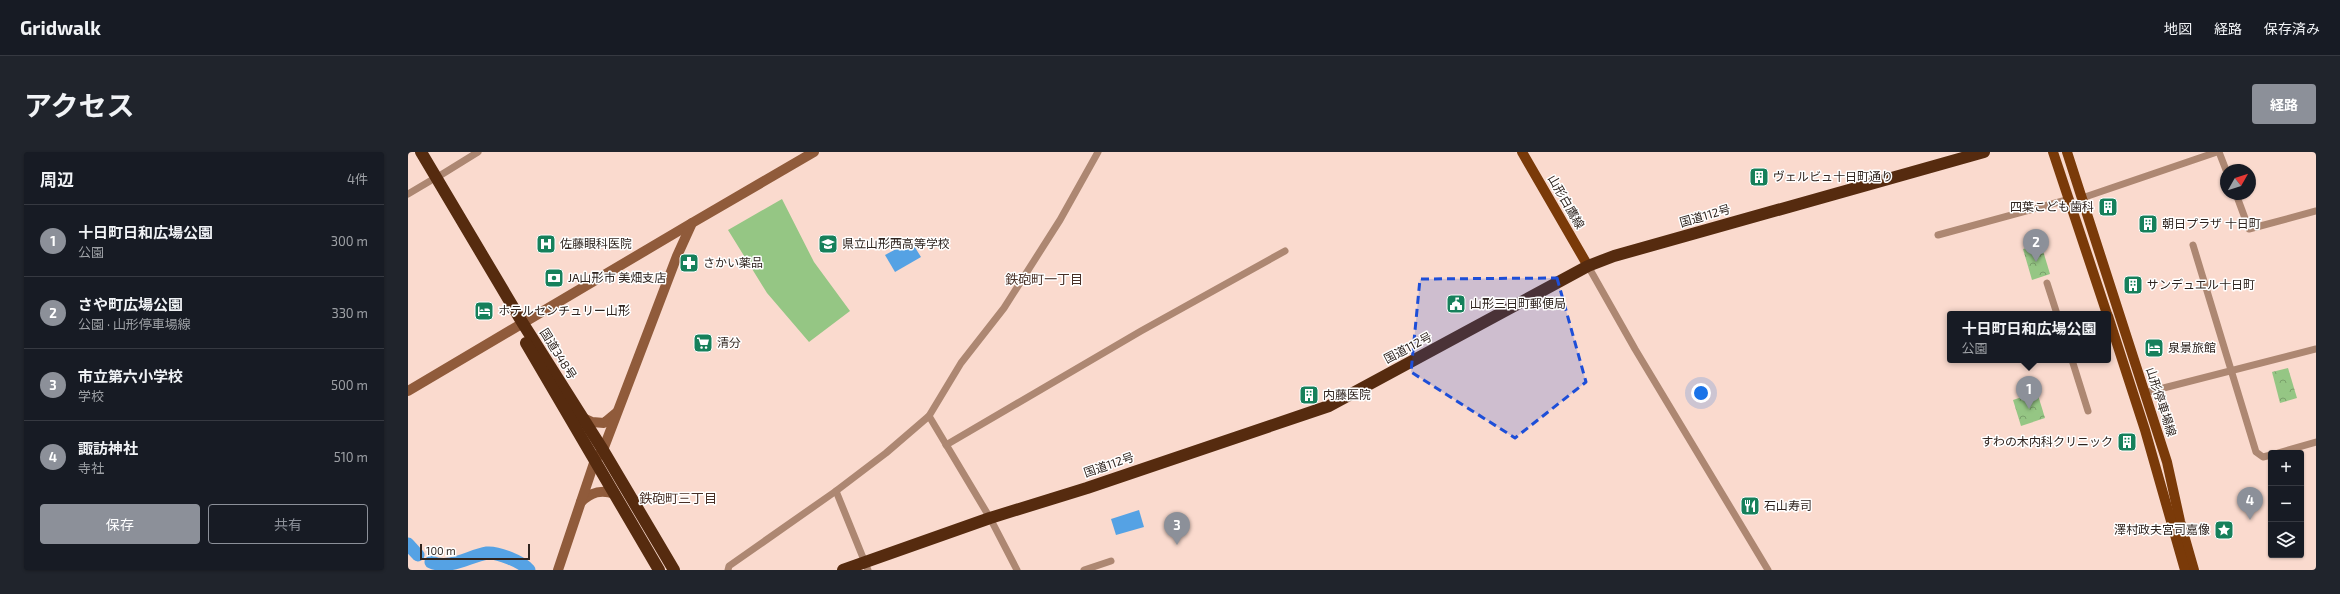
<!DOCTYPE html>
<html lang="ja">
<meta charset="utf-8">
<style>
body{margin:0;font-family:"Exo 2","Noto Sans JP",sans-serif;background:#20242c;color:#f1f3f6}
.controls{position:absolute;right:12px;bottom:12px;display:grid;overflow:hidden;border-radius:4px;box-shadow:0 1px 3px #0004}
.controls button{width:36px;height:36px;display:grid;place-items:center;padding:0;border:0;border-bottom:1px solid #363941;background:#171b24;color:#f1f3f6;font:20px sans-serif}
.compass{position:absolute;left:1812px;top:12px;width:36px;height:36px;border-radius:50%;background:#171b24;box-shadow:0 1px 3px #0004;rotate:51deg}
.scale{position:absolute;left:12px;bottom:10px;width:110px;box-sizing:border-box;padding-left:4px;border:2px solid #2f241f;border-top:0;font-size:11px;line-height:14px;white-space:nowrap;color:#2f241f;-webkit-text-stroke:3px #fff;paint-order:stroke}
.you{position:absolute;left:1293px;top:241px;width:14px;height:14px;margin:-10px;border:3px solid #fff;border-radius:50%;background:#1a73e8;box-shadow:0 0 0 6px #1a73e833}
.badge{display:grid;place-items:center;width:26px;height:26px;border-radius:50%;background:#8c9099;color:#fff;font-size:13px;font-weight:700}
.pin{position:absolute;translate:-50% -33px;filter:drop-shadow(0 1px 2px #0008)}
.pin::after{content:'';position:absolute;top:21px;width:14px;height:12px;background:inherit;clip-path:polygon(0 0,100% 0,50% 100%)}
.popup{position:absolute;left:1539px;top:159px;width:164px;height:52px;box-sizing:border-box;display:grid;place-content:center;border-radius:4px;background:#171b24;filter:drop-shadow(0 1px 3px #0005);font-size:13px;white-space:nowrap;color:#9ea1a6}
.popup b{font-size:15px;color:#f1f3f6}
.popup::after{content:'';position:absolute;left:50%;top:100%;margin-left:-8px;border:8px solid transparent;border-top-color:#171b24}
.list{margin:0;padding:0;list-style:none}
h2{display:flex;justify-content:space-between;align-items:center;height:52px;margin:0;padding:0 16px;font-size:17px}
h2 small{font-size:13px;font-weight:400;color:#9ea1a6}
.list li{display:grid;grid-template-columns:26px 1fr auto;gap:12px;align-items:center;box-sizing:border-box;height:72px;padding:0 16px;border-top:1px solid #363941}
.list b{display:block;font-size:15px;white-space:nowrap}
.list p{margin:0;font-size:13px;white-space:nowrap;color:#9ea1a6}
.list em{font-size:13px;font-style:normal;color:#9ea1a6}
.actions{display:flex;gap:8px;padding:12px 16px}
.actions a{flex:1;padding:9px 0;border:1px solid #8c9099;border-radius:4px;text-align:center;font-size:14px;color:#8c9099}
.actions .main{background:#8c9099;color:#fff}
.icon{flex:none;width:22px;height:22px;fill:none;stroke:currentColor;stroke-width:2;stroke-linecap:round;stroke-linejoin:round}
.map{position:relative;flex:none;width:1908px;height:418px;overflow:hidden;border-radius:4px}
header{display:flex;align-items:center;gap:24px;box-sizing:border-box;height:56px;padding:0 20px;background:#171b24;border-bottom:1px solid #363941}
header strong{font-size:19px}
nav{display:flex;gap:22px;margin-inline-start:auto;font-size:14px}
.intro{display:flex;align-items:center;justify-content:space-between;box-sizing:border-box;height:96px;padding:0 24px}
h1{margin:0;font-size:28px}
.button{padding:10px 18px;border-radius:4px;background:#8c9099;color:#fff;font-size:14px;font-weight:700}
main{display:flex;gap:24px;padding:0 24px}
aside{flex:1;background:#171b24;border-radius:4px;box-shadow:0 1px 3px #0004}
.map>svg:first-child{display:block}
</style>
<header>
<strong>Gridwalk</strong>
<nav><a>地図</a><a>経路</a><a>保存済み</a></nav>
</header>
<div class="intro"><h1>アクセス</h1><a class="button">経路</a></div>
<main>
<aside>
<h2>周辺<small>4件</small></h2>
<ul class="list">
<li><span class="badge">1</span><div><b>十日町日和広場公園</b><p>公園</p></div><em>300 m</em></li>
<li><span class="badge">2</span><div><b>さや町広場公園</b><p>公園 · 山形停車場線</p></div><em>330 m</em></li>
<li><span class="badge">3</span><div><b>市立第六小学校</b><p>学校</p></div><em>500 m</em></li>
<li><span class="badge">4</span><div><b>諏訪神社</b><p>寺社</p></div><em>510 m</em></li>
</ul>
<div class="actions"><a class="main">保存</a><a>共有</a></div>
</aside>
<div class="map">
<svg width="1908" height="418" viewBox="0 0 1908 418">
<defs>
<pattern id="park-crowns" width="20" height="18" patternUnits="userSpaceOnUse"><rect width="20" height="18" fill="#95c684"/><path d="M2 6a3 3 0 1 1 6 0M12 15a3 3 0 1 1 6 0" fill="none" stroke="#7aa16b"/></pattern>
</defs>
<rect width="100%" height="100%" fill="#fadace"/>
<g fill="url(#park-crowns)">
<polygon points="1633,92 1642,122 1624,128 1615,97"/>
<polygon points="1880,216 1889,246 1872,251 1864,220"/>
<polygon points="1629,240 1637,266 1613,274 1605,248"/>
</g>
<polygon fill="#95c684" points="374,47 406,110 442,159 401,190 359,141 320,78"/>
<g fill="#55a2e4">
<polygon points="503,89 513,105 487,120 477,103"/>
<polygon points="731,358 736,375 708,383 703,367"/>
</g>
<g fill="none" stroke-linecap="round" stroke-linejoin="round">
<g stroke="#55a2e4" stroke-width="13">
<polyline points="0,392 10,403"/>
<path d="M23,410C42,418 61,404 79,401C90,400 114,410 121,418"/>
</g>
<g stroke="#ad8772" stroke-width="7">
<polyline points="1811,0 1818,18"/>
<polyline points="28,26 70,0"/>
<polyline points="0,42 22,29"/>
<polyline points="1828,42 1841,77 1908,59"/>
<polyline points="1674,46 1809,0"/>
<polyline points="1530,83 1662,47"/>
<polyline points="1785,93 1848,300 1855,305 1863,303"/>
<polyline points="1180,114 1227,197 1360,418"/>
<polyline points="1639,131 1649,162"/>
<polyline points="1664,208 1680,259"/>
<polyline points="1736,241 1908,197"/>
<polyline points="521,264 582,366 609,418"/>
<polyline points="538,293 733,179 877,99"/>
<polyline points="1870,301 1908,290"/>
<polyline points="428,339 460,418"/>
<polyline points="320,418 321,414 428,339 478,301 521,264 553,211 596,156 652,68 690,0"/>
<polyline points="676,418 703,409"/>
</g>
<g stroke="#905b3b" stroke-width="10">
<polyline points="0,239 284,71"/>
<polyline points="173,265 184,270 196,271 208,261"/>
<path d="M173,350C183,340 193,337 207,342"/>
<polyline points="150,418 187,308 195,298 269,104 284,71 406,0"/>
</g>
<g stroke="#7a3a09" stroke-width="10">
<polyline points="1114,0 1180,114"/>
<polyline points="1645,0 1699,162"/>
<polyline points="1659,0 1759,310 1772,369 1786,418"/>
<polyline points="1700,164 1737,278 1777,418"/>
</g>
<g stroke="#562b0f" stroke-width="12">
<polyline points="13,0 114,170 195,298 266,418"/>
<polyline points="118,191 251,418"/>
<polyline points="435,418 582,366 679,336 921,254 1180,114 1206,104 1576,0"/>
</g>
</g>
<path fill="#1d4ed8" fill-opacity="0.2" stroke="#1d4ed8" stroke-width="3" stroke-dasharray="8 5" stroke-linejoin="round" d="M1149,126L1178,230L1107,286L1003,220L1012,127Z"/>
<defs>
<g id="building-square" transform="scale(1)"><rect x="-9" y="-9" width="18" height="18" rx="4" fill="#16805b" stroke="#fff"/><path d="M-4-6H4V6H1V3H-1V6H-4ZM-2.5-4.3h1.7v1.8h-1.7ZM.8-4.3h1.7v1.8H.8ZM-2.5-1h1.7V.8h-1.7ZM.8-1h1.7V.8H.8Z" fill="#fff"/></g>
<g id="hospital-square" transform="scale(1)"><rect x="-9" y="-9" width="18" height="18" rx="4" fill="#16805b" stroke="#fff"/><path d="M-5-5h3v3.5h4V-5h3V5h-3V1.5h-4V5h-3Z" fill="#fff"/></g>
<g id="school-square" transform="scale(1)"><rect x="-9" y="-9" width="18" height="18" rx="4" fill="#16805b" stroke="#fff"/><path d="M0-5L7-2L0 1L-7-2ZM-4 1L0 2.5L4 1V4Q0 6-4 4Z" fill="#fff"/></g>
<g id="pharmacy-square" transform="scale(1)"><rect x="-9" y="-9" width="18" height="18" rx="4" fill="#16805b" stroke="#fff"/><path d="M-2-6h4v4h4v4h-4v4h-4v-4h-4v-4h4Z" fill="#fff"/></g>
<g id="bank-square" transform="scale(1)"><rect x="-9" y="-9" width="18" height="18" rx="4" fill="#16805b" stroke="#fff"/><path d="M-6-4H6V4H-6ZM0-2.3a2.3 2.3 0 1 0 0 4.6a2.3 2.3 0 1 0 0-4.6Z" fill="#fff"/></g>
<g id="civic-square" transform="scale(1)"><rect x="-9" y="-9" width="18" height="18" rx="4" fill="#16805b" stroke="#fff"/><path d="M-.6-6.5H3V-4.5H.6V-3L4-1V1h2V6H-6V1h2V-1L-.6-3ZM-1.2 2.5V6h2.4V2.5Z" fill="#fff"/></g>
<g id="hotel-square" transform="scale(1)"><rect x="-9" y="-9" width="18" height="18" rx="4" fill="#16805b" stroke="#fff"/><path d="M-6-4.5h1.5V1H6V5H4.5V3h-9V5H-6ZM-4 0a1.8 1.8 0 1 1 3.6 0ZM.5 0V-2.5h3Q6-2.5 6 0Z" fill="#fff"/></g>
<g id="supermarket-square" transform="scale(1)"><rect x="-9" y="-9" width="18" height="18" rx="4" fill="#16805b" stroke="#fff"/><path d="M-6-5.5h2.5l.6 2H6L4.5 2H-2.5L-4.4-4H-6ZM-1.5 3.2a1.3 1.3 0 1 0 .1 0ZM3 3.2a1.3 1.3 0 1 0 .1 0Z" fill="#fff"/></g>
<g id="restaurant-square" transform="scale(1)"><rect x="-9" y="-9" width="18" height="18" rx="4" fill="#16805b" stroke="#fff"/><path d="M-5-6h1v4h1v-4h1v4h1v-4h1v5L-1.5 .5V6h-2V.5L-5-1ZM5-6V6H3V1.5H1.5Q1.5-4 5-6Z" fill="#fff"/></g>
<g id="sight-square" transform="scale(1)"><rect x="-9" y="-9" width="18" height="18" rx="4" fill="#16805b" stroke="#fff"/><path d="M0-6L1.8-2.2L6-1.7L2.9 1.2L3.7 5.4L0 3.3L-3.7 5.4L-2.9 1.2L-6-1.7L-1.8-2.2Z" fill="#fff"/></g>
</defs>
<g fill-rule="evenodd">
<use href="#building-square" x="1351" y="25"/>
<use href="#building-square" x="1700" y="55"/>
<use href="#building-square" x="1740" y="72"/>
<use href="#hospital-square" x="138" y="92"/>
<use href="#school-square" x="420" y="92"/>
<use href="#pharmacy-square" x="281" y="111"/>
<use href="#bank-square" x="146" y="126"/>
<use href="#building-square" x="1725" y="133"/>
<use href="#civic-square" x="1048" y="152"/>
<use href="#hotel-square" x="76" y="159"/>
<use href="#supermarket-square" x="295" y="191"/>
<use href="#hotel-square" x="1746" y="196"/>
<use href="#building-square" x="901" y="243"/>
<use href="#building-square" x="1719" y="290"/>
<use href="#restaurant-square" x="1342" y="354"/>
<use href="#sight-square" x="1816" y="378"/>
</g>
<g text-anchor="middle" stroke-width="3" stroke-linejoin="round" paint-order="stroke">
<g font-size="12" fill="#2f241f" stroke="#fff" text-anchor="start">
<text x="1365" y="29">ヴェルビュ十日町通り</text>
<text x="1686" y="59" text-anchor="end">四葉こども歯科</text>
<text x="1754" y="76">朝日プラザ 十日町</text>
<text x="152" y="96">佐藤眼科医院</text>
<text x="434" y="96">県立山形西高等学校</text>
<text x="295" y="115">さかい薬品</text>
<text x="160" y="130">JA山形市 美畑支店</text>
<text x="1739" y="137">サンデュエル十日町</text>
<text x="1062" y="156">山形三日町郵便局</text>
<text x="90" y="163">ホテルセンチュリー山形</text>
<text x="309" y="195">清分</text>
<text x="1760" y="200">泉景旅館</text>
<text x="915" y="247">内藤医院</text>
<text x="1705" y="294" text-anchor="end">すわの木内科クリニック</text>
<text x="1356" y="358">石山寿司</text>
<text x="1802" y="382" text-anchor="end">澤村政夫宮司嘉像</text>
</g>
<g font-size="12" fill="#2f241f" stroke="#fff">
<text transform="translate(1158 50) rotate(60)" y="4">山形白鷹線</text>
<text transform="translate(1297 64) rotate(-16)" y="4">国道112号</text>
<text transform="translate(1000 196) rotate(-28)" y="4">国道112号</text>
<text transform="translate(150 202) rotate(58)" y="4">国道348号</text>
<text transform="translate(1753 250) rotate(72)" y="4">山形停車場線</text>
<text transform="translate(701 313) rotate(-19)" y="4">国道112号</text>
</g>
<g font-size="13" fill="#472f26" stroke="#fff">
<text x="636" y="132">鉄砲町一丁目</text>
<text x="270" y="351">鉄砲町三丁目</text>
</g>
</g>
</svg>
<div class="controls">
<button>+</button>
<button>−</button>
<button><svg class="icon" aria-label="layers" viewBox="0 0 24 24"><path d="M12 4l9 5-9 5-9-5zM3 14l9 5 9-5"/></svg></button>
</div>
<svg class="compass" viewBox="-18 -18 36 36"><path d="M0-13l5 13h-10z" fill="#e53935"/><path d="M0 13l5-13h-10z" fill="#9ea1a6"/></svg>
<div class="scale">100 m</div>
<div class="you"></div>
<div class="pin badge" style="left:1621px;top:257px">1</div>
<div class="popup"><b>十日町日和広場公園</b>公園</div>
<div class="pin badge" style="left:1628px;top:110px">2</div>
<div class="pin badge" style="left:769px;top:393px">3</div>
<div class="pin badge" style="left:1842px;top:368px">4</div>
</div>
</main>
